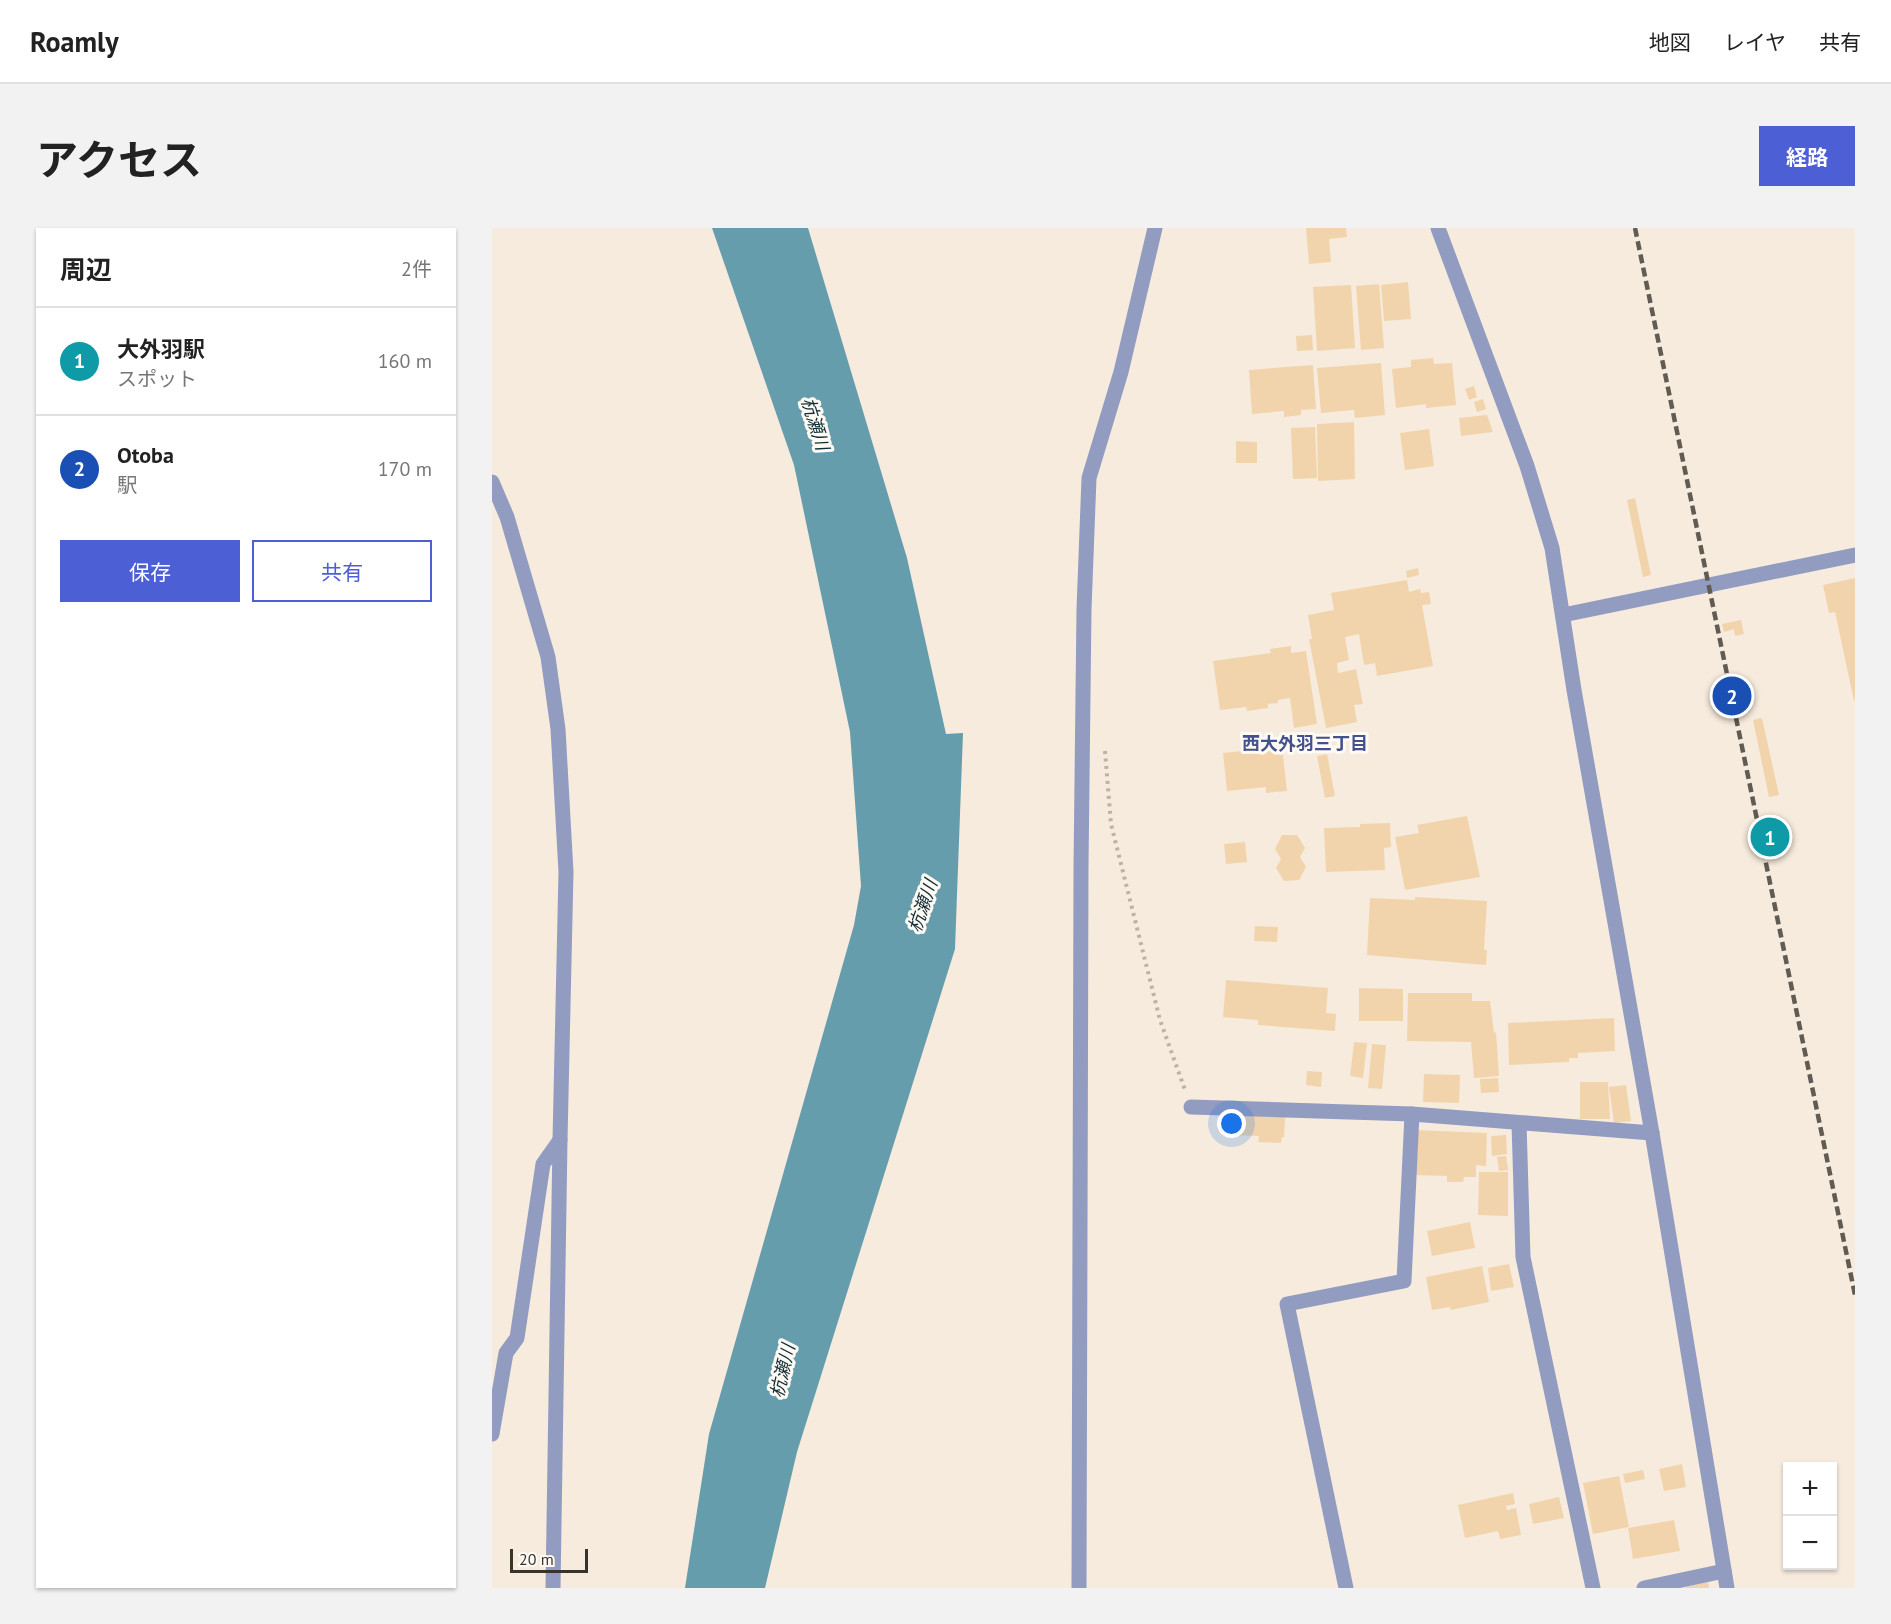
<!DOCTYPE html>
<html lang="ja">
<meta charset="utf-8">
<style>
body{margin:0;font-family:"PT Sans","Noto Sans JP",sans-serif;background:#f2f2f2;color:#222}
.controls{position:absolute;right:18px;bottom:18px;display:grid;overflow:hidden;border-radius:0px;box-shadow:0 2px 4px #0004}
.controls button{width:54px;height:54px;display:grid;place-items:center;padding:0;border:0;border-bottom:2px solid #e0e0e0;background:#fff;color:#222;font:30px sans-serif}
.scale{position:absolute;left:18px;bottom:15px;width:78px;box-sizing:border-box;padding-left:6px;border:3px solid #37332d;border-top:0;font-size:16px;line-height:21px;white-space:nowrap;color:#37332d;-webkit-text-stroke:4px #fffaf4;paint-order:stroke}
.you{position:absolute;left:740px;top:896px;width:21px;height:21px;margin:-15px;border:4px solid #fff;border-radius:50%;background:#1a73e8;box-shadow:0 0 0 9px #1a73e833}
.badge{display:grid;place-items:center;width:39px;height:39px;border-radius:50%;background:#4d5fd5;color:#fff;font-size:20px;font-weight:700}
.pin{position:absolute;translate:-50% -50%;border:3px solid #fff;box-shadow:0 2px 6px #0006}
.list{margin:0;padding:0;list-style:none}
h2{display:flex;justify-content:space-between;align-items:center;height:78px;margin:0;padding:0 24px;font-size:26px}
h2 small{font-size:20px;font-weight:400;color:#767676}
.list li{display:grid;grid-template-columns:39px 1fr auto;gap:18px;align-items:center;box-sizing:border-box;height:108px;padding:0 24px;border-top:2px solid #e0e0e0}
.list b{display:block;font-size:22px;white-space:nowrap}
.list p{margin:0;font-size:20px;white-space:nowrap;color:#767676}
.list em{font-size:20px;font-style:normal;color:#767676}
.actions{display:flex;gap:12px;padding:18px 24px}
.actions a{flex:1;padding:14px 0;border:2px solid #4d5fd5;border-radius:0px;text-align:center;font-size:21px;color:#4d5fd5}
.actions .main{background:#4d5fd5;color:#fff}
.map{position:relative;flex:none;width:1363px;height:1360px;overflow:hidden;border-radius:0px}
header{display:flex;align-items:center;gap:36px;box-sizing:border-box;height:84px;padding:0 30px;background:#fff;border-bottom:2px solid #e0e0e0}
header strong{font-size:28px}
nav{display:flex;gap:33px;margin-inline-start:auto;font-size:21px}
.intro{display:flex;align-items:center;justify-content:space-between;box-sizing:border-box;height:144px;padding:0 36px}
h1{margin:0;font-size:42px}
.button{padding:15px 27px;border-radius:0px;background:#4d5fd5;color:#fff;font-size:21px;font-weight:700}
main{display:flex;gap:36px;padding:0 36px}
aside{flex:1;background:#fff;border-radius:0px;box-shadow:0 2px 4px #0004}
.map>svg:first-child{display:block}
</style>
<header>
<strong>Roamly</strong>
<nav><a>地図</a><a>レイヤ</a><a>共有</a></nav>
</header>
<div class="intro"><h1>アクセス</h1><a class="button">経路</a></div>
<main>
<aside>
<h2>周辺<small>2件</small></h2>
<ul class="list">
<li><span class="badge" style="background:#0f9aa8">1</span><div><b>大外羽駅</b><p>スポット</p></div><em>160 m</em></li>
<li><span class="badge" style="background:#1a4fb4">2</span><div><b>Otoba</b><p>駅</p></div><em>170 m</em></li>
</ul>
<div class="actions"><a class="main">保存</a><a>共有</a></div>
</aside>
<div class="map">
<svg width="1363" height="1360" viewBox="0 0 1363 1360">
<rect width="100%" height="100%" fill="#f7ebdd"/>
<polygon fill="#669dad" points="220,0 316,0 415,330 454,506 471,505 463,721 305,1224 273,1360 193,1360 217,1206 362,697 369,658 358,504 302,237"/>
<g fill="#f2d4ac">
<polygon points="814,0 854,0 855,9 837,11 839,34 817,36"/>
<polygon points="916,54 919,91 892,93 889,57"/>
<polygon points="887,56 892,120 869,122 864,58"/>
<polygon points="859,57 863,120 825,123 821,59"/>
<polygon points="820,107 821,122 805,123 804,108"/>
<polygon points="941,130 942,136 960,135 964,177 934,180 934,176 904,180 900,141 919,139 919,132"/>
<polygon points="889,135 893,187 863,190 862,182 829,185 825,140"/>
<polygon points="821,137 824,181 809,182 809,187 792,189 792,183 760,186 757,142"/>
<polygon points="982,158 985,169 977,172 973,161"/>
<polygon points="991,171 994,181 985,184 982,174"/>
<polygon points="995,187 1001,204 969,208 967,190"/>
<polygon points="862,194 863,251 826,253 825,196"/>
<polygon points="823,199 825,250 801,251 799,200"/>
<polygon points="937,201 942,238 913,242 908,205"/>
<polygon points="744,213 765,214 765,235 744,235"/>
<polygon points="1143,270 1159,347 1151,349 1135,272"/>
<polygon points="926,340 927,347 915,350 914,343"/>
<polygon points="1363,350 1363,472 1362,473 1343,384 1337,385 1331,357"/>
<polygon points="915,352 917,364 928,361 929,365 937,364 939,376 930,377 941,438 885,448 883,435 872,437 867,406 853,409 857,432 845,435 846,445 864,441 871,476 862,477 865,494 834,500 817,411 820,411 816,387 842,382 839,365"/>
<polygon points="1249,392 1252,406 1243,408 1242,401 1232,404 1230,396"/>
<polygon points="799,418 799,425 814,423 825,496 802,500 798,470 786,472 786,475 776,476 776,480 755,483 754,479 728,482 721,433 779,425 778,421"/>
<polygon points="1270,490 1287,567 1277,569 1261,492"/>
<polygon points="790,519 795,563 774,565 774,559 735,563 731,525"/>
<polygon points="835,526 843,568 833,570 825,528"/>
<polygon points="1280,586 1289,629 1277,631 1268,589"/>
<polygon points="975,588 988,649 913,662 903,609 927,605 925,597"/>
<polygon points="898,595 899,619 892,620 893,642 834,644 832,600 868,599 868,596"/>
<polygon points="790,607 805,607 813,620 808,629 814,639 807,652 792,653 784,640 789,631 783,621"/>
<polygon points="753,614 755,634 734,636 732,616"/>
<polygon points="923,669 995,673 992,722 995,722 994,737 875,727 878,670 923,672"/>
<polygon points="763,698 786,699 785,714 762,713"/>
<polygon points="734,752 836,760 834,785 844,786 843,803 766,797 766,792 731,789"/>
<polygon points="867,760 911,761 911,793 867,793"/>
<polygon points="916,765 980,765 980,773 998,773 1002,805 1004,804 1007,848 982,850 979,814 915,813"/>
<polygon points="1122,790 1123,823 1086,825 1086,830 1077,830 1077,834 1017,837 1016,795"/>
<polygon points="862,814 875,815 871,850 858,848"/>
<polygon points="880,816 894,817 890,861 876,860"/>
<polygon points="815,843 830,844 829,859 814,857"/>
<polygon points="932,846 968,847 967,875 931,874"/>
<polygon points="1006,850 1007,864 989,865 988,851"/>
<polygon points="1088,854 1116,854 1118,891 1088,891"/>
<polygon points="1134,857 1139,893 1122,895 1117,859"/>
<polygon points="736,887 793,889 792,909 790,909 789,915 766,914 767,908 736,907"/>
<polygon points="923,902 995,905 994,938 984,937 984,949 972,949 971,954 955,954 955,948 922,947"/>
<polygon points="1014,907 1015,926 1000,928 999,908"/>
<polygon points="1014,928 1016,942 1007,943 1005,929"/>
<polygon points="987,944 1016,944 1016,988 986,987"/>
<polygon points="978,994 983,1020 940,1028 935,1003"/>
<polygon points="1017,1036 1022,1059 999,1063 996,1040"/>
<polygon points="990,1038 997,1074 959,1082 958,1079 940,1082 934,1049"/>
<polygon points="1190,1236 1194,1259 1172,1263 1167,1241"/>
<polygon points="1151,1242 1153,1251 1133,1255 1131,1246"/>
<polygon points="1127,1248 1137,1299 1101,1306 1091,1255"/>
<polygon points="1021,1265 1023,1276 1014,1278 1015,1282 1024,1280 1029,1307 1008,1311 1006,1303 973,1310 966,1277"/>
<polygon points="1067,1269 1072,1290 1041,1296 1037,1276"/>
<polygon points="1182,1292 1188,1323 1141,1331 1136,1300"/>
<polygon points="1216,1354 1217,1360 1194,1360 1194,1359"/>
</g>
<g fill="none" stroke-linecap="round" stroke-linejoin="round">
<polyline stroke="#bcb2a7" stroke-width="4" stroke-dasharray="3 4.5" stroke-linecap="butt" points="613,523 619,596 668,792 693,862"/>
<g stroke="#929cc0" stroke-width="15">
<polyline points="946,0 1035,238 1060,320 1082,462 1160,905 1235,1360"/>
<polyline points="0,254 15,289 56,429 66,501 74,644 68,912 61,1360"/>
<polyline points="1071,387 1363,327"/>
<polyline points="699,879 920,886 1160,905"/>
<polyline points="1027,895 1031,1029 1101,1360"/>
<polyline points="0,1206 14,1125 25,1110 51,936 68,912"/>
<polyline points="587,1360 589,639 592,381 597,250 629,144 663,0"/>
<polyline points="854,1360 795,1076 912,1053 920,886"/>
<polyline points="1152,1360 1232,1343"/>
</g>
<polyline stroke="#605b53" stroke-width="4.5" stroke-dasharray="9 4.5" stroke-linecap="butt" points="1143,0 1363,1067"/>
</g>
<g text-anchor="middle" stroke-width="6" stroke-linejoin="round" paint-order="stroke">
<g font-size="18" font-style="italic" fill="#112d35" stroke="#fffaf4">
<text transform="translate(323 196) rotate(73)" y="6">杭瀬川</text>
<text transform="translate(431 678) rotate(-71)" y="6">杭瀬川</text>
<text transform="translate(291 1143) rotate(-77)" y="6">杭瀬川</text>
</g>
<g font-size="18" font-weight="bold" fill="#43518d" stroke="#fffaf4">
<text x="813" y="522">西大外羽三丁目</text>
</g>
</g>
</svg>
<div class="controls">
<button>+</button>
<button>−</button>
</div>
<div class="scale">20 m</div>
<div class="you"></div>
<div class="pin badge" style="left:1278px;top:609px;background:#0f9aa8">1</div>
<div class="pin badge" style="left:1240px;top:468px;background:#1a4fb4">2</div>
</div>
</main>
